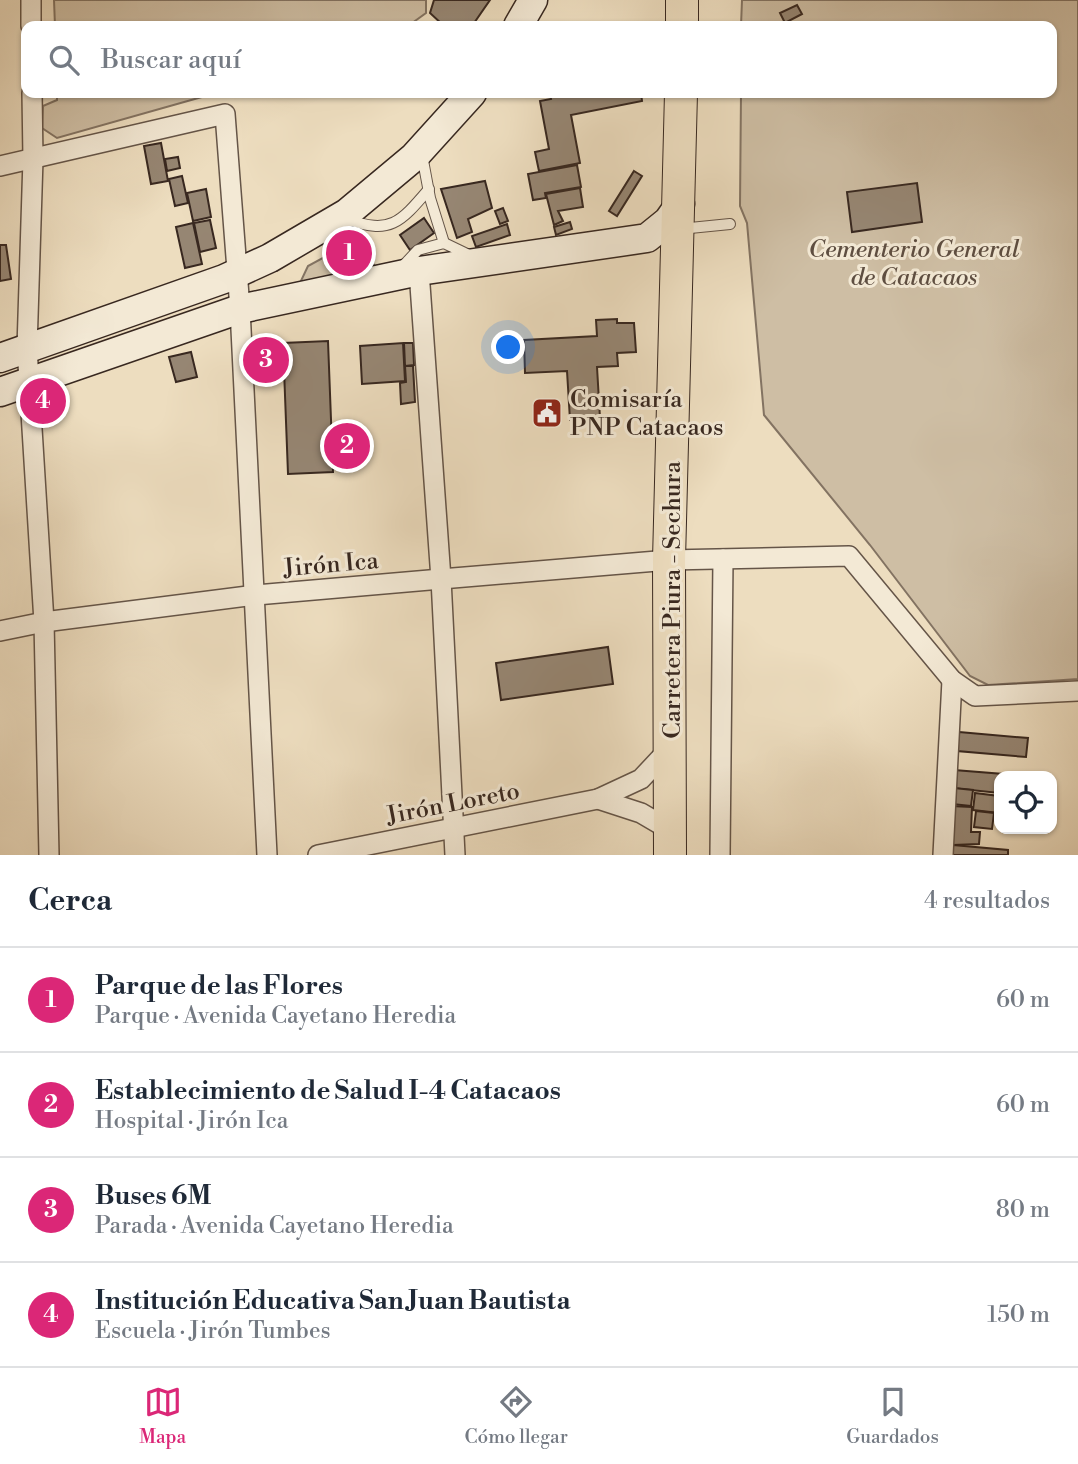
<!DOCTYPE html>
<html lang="es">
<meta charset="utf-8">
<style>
body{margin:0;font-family:"Libre Bodoni",serif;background:#f2f2f3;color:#1f2937}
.controls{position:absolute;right:21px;bottom:21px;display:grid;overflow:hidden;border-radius:14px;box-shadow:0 2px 5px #0004}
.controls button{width:63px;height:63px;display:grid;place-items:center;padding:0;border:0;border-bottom:2px solid #e0e1e3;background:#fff;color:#1f2937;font:35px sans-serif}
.you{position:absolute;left:509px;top:348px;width:24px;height:24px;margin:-18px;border:5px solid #fff;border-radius:50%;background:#1a73e8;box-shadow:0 0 0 10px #1a73e833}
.badge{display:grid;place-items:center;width:46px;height:46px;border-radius:50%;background:#db2777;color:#fff;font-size:23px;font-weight:700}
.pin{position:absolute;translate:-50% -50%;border:4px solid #fff;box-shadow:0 2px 7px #0006}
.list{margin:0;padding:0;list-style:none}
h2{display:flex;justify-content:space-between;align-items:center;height:91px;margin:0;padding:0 28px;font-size:30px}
h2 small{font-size:23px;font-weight:400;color:#747a83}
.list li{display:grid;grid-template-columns:46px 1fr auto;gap:21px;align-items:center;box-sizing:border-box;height:105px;padding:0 28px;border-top:2px solid #e0e1e3}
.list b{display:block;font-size:26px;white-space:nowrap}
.list p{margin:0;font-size:23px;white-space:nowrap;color:#747a83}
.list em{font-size:23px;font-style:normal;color:#747a83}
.icon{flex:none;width:38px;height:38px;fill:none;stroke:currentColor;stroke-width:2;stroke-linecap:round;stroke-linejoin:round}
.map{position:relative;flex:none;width:1078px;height:855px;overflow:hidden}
.search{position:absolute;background:#fff;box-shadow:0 2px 5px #0004;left:21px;right:21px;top:21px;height:77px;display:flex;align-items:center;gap:18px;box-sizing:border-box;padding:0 24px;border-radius:14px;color:#747a83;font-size:26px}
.sheet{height:511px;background:#fff}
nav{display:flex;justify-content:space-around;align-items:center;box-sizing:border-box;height:98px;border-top:2px solid #e0e1e3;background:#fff;font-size:19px;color:#747a83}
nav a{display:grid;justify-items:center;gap:4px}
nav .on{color:#db2777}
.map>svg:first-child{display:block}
</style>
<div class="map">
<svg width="1078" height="855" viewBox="0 0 1078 855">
<rect width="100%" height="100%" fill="#edddbf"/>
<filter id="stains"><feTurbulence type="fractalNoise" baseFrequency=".00286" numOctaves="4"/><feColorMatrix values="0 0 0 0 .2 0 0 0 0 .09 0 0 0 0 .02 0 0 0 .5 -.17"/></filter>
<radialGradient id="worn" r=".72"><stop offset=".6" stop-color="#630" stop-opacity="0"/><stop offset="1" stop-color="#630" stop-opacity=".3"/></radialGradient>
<g fill="#cebea4" stroke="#837362" stroke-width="2">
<polygon points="54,0 426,0 426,13 408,26 55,26"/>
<polygon points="742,0 1078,0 1078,679 988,685 970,676 870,545 764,415 747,223 740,206 741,93 1052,93 1052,26 741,26"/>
<polygon points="57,93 216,93 57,138 42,128 43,106 57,100"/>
<polygon points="356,240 377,269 299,285 308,266"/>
</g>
<g fill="#968673" stroke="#382820" stroke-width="2">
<polygon points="434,0 490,0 472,26 444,26 430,13"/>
<polygon points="797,5 802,14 785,23 780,13"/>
<polygon points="550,93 641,93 642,101 571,115 580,163 539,171 535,152 549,149 540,101 551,99"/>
<polygon points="161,143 168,181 151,184 144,146"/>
<polygon points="178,157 180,168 167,171 165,159"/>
<polygon points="577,165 581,187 545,193 546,198 533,200 528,174"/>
<polygon points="634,171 642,176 617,216 609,211"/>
<polygon points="182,176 188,203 175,206 169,179"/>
<polygon points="485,181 492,208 468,219 472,232 457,238 441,189"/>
<polygon points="917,183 922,222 852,232 847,192"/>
<polygon points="580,188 583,207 558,211 563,221 554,225 546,194"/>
<polygon points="206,189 211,217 193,221 187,193"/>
<polygon points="503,208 508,221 500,224 495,211"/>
<polygon points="424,218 434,233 410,250 400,235"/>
<polygon points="210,220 216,248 200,252 194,223"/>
<polygon points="570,222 572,229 556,235 554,227"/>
<polygon points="193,223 202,264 185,268 176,227"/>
<polygon points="507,224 510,235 476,247 472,236"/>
<polygon points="0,245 6,245 11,279 0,281"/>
<polygon points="617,319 617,323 634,323 636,352 617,353 618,366 597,367 600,418 570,420 567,371 525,373 524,340 597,336 596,320"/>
<polygon points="328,341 333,472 288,474 283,343"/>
<polygon points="403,343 405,381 362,384 360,346"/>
<polygon points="404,343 413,343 414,365 405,366"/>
<polygon points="191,352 197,377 176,382 169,357"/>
<polygon points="405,366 413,366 415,402 401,404 400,383 406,382"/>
<polygon points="608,647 613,684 501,700 496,663"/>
<polygon points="959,732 1028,738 1026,757 957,751"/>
<polygon points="954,770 1016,775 1016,776 999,776 999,793 952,788"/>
<polygon points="954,788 973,790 971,806 952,804"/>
<polygon points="975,793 999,796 999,813 973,810"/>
<polygon points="951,806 972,807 971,832 980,832 979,844 953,845"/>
<polygon points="976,811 994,813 992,829 974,827"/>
<polygon points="953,845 1008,850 1008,855 952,855"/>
</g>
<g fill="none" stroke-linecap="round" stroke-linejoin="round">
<g stroke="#655548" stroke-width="12">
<g id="service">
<polyline points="422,155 430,198 444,243"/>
<path d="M347,219C390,235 400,223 429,189"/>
<polyline points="680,229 730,224"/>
<polyline points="403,266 418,250 444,243 471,256"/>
</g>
</g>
<g stroke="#655548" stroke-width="22">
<g id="minor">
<polyline points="31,0 31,26"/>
<polyline points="32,93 33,159 27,348 44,622 49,855"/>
<polyline points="0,166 225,114 240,309 267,855"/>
<polyline points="419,271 441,579 455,855"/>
<polyline points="0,631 44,622 256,595 441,579 669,560 849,556 952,680 975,696 1078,691"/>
<polyline points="598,799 641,813 670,830"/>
<polyline points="318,855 598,799 641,779 671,747"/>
<polyline points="720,855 723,559"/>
<polyline points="943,855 952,680"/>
</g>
</g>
<g stroke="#382820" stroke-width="31">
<g id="secondary">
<polyline points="518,26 533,0"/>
<polyline points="0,358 224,279 270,258 347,213 414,157 472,93"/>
<polyline points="0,392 240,309 419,271 647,238 668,221 680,204"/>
</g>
</g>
<g stroke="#382820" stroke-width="34">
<g id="primary">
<polyline points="682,26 682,0"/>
<polyline points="670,855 669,560 681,93"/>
</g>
</g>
<use href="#service" stroke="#f3e9d5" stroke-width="10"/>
<use href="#minor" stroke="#f3e9d5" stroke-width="19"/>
<use href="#secondary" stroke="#f3e9d5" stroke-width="28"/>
<use href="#primary" stroke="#edddbf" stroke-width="32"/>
</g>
<defs>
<g id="civic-square" transform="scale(1.575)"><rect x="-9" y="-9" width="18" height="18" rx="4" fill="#8f2418" stroke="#f3e9d5"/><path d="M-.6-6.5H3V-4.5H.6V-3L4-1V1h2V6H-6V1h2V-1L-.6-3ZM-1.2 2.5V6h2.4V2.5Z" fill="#fff"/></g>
</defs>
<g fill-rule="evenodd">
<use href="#civic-square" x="547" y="413"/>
</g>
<g text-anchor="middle" stroke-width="6" stroke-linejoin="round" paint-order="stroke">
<g font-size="24" font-style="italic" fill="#5e4e41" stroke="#f3e9d5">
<text x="914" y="257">Cementerio General<tspan x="914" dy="28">de Catacaos</tspan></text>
</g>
<g font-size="24" fill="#382820" stroke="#f3e9d5" text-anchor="start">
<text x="570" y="407">Comisaría<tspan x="570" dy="28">PNP Catacaos</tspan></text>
</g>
<g font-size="24" fill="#382820" stroke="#f3e9d5">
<text transform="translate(331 564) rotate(-5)" y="8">Jirón Ica</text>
<text transform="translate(672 600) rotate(-90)" y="8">Carretera Piura - Sechura</text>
<text transform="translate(453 803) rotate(-11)" y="8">Jirón Loreto</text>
</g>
</g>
<rect width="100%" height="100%" filter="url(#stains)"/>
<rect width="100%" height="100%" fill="url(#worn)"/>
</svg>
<div class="controls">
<button><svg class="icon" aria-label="locate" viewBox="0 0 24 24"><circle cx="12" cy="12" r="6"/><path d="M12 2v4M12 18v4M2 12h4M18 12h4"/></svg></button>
</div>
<div class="you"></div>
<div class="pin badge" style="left:349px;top:253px">1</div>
<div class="pin badge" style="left:347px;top:446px">2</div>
<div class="pin badge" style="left:266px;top:360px">3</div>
<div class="pin badge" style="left:43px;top:401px">4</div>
<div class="search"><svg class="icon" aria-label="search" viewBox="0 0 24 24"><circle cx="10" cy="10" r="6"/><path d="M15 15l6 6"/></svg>Buscar aquí</div>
</div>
<section class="sheet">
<h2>Cerca<small>4 resultados</small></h2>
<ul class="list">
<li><span class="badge">1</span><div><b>Parque de las Flores</b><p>Parque · Avenida Cayetano Heredia</p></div><em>60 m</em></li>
<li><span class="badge">2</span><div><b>Establecimiento de Salud I-4 Catacaos</b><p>Hospital · Jirón Ica</p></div><em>60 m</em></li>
<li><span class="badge">3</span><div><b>Buses 6M</b><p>Parada · Avenida Cayetano Heredia</p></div><em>80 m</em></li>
<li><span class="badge">4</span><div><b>Institución Educativa San Juan Bautista</b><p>Escuela · Jirón Tumbes</p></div><em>150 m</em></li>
</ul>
</section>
<nav>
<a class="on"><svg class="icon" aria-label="map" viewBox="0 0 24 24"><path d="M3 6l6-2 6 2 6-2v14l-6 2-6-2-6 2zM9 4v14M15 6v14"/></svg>Mapa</a>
<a><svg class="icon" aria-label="directions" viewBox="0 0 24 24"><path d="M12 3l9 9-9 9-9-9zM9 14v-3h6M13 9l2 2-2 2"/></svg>Cómo llegar</a>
<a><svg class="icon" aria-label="saved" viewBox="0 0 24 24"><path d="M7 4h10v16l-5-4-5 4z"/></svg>Guardados</a>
</nav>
